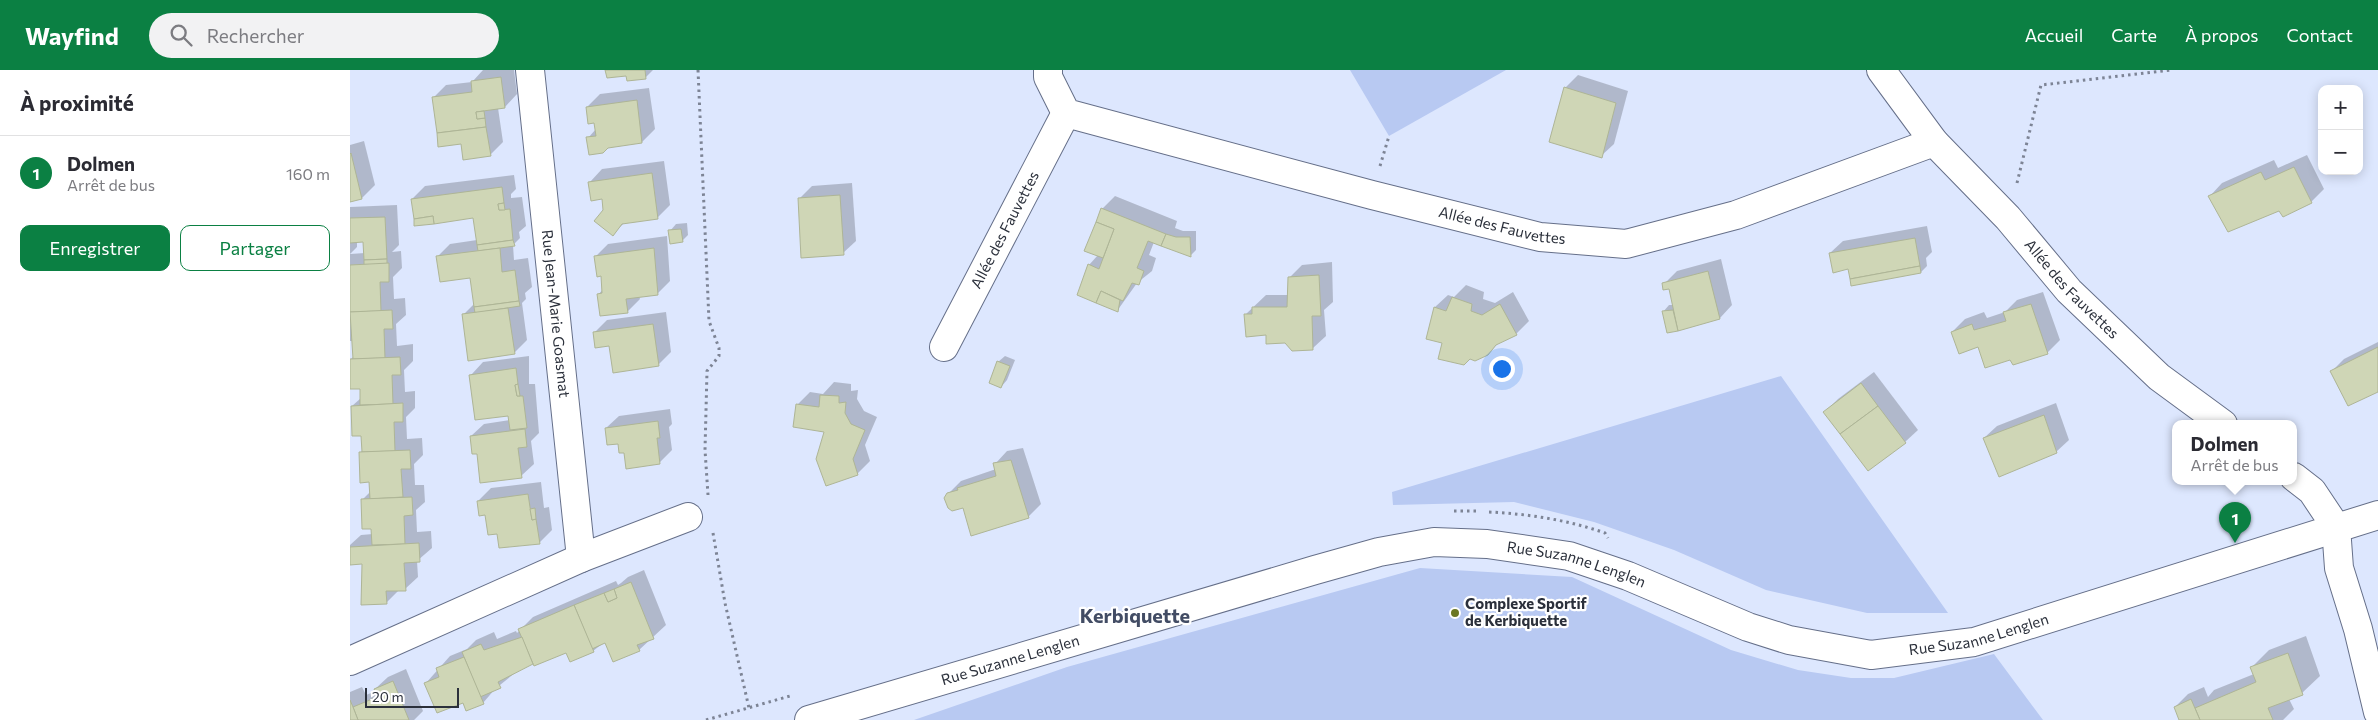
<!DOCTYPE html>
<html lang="fr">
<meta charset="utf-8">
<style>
body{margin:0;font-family:Commissioner,sans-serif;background:#f2f2f3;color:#2b2b33}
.controls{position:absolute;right:15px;top:15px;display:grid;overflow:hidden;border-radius:10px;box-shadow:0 2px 12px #0003}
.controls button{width:45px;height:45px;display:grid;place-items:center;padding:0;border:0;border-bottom:1px solid #e1e1e2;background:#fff;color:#2b2b33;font:25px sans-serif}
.scale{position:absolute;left:15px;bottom:12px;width:94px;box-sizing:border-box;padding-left:5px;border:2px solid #2b303b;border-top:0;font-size:14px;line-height:18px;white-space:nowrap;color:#2b303b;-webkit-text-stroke:4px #fff;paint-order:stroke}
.you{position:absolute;left:1151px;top:298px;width:18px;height:18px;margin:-12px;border:4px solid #fff;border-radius:50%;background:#1a73e8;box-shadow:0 0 0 8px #1a73e833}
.badge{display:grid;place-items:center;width:32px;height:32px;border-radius:50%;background:#0b8043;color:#fff;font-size:16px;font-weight:700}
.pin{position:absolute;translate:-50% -41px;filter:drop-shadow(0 1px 2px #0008)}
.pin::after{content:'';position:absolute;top:26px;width:18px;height:15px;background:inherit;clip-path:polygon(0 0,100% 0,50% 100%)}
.popup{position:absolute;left:1822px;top:350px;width:125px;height:65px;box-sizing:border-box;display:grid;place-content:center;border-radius:10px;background:#fff;filter:drop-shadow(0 1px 4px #0005);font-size:16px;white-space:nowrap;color:#7c7c81}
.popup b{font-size:19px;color:#2b2b33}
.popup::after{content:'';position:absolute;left:50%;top:100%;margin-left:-10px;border:10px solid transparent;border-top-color:#fff}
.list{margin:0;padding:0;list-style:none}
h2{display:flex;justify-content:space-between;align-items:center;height:65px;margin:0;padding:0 20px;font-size:21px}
h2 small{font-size:16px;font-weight:400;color:#7c7c81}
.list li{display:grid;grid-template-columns:32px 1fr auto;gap:15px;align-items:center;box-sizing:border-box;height:75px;padding:0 20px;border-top:1px solid #e1e1e2}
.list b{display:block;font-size:19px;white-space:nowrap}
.list p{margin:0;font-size:16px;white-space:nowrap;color:#7c7c81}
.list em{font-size:16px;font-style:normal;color:#7c7c81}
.actions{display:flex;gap:10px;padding:15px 20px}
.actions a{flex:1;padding:11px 0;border:1px solid #0b8043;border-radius:10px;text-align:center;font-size:18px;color:#0b8043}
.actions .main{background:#0b8043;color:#fff}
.icon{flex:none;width:28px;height:28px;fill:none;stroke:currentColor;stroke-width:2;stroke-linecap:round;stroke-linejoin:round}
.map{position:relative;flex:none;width:2028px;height:650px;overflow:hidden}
header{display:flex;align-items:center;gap:30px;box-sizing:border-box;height:70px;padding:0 25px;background:#0b8043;color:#fff}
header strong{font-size:24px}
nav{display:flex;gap:28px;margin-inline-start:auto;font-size:18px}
.search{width:350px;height:45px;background:#f2f2f3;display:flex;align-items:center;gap:12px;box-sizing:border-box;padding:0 18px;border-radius:28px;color:#7c7c81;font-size:19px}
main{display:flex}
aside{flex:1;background:#fff}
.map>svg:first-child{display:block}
</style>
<header>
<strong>Wayfind</strong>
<div class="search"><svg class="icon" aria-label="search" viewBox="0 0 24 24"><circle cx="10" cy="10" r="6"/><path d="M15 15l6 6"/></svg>Rechercher</div>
<nav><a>Accueil</a><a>Carte</a><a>À propos</a><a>Contact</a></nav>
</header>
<main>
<aside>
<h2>À proximité<small></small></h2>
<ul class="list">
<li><span class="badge">1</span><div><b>Dolmen</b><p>Arrêt de bus</p></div><em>160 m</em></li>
</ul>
<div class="actions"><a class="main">Enregistrer</a><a>Partager</a></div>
</aside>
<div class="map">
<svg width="2028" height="650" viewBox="0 0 2028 650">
<rect width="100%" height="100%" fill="#dde7fe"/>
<g fill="#b8c9f2">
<polygon points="1000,0 1156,0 1039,66"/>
<polygon points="1431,306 1598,543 1517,543 1416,520 1324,480 1244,452 1164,432 1043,435 1042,422"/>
<polygon points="1070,498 1222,507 1381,580 1448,600 1501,608 1544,608 1644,584 1693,650 564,650 717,597"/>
</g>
<g fill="#0003" fill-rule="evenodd">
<polygon points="133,0 164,0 167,24 155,37 148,38 153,72 140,85 112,73 84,27 96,15 122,12"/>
<polygon points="257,0 303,0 295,8"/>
<polygon points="1228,5 1278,21 1264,74 1251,86 1215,18"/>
<polygon points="299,18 305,59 292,72 258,76 238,68 246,59 245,51 237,37 250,24"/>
<polygon points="14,71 25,115 12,128 0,131 0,75"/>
<polygon points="1957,85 1974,119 1961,132 1929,139 1860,126 1872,113 1924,90 1928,98"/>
<polygon points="314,91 320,135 307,148 275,152 263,164 254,140 253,128 240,112 252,99"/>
<polygon points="164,105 166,119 161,124 161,128 172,127 176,156 169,162 170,168 163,175 164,190 178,188 182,217 175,223 176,229 172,233 177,270 164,283 113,245 125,233 121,206 87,187 100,174 127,170 124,147 62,129 75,116"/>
<polygon points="502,113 506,171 493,183 449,129 462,116"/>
<polygon points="765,126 827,151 825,158 833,161 846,161 846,180 840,186 804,172 799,185 806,188 802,201 787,213 767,241 728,224 739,195 748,185 752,139"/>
<path d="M47,135L49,175L42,182L51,181L52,198L43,207L44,229L55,228L56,245L46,254L47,276L63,274V291L54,300L55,322L65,321V338L56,347L57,369L72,368L73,385L64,394L65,415H74L75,432L66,440L67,462L81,461L82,478L67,491L68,507L55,519L49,520L36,533L13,493L0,494V475L11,465L23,464L12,430L21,421L20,411L10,383L13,380V364L2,336L11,328V318L0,290L4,286L3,271H0V137ZM7,171H14L15,183L0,184L7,177Z"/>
<polygon points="337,153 338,165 332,171 320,161 326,154"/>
<polygon points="1577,156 1582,182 1576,188 1577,196 1571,202 1499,198 1480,183 1493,171"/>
<polygon points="317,166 320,211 307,224 289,226 290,229 277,242 249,224 253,219 252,205 245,187 258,174"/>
<polygon points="1371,189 1382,235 1370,248 1318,262 1313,242 1319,235 1324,235 1320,217 1314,214 1327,201"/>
<polygon points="982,192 983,232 974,240 976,266 963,278 917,264 896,244 916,225 939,225 939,208 952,195"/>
<polygon points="1116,215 1134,222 1133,229 1145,233 1163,222 1179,251 1166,264 1149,272 1138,284 1094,272 1085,237 1098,225 1104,227"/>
<polygon points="1693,222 1710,270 1697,283 1661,288 1602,262 1615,249 1634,242 1637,248 1655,242 1667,230"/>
<polygon points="316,242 321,282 308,295 260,275 244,263 257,250"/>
<polygon points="2028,272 2028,320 1982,301 1994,289"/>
<polygon points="179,286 179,314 185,314 189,363 181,371 184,394 171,406 128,382 121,366 134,354 160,350 160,344 121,305 133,292"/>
<polygon points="655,286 665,290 657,310 651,317 648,292"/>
<polygon points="1524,302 1568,360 1555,372 1475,342 1488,329"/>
<polygon points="484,312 501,314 501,321 508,320 507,329 514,341 527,347 515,375 520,391 507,404 475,361 447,335 460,322 473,324"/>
<polygon points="1706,333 1719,370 1706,382 1634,368 1647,356"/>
<polygon points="320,339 322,354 319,357 322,380 309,393 275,381 256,358 269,346"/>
<polygon points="673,378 691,434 678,447 614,436 598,424 611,411 646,399 645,394 657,381"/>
<polygon points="191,412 194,438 199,437 202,460 189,473 136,444 128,431 141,418"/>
<polygon points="294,500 316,555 289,580 256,571 243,581 216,581 171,598 145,619 133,633 113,631 76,613 100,586 117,579 126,570 144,562 147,569 166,561 167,563 183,547 266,511 268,515 271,513 278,507"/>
<polygon points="1956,566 1970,606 1952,623 1939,629 1944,639 1933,650 1830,650 1825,637 1838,624 1854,617 1858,627 1864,620 1904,604 1901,598 1919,580"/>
<polygon points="56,599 73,641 64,650 0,650 0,622 12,617 16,625 26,621 25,619 38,607"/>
</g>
<g fill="#cfd6b6" stroke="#aeb596">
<polygon points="255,0 295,0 296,9 277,11 276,6 257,8"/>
<polygon points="151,7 155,38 126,42 127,49 135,48 136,57 87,63 82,27 122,22 121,11"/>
<polygon points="1214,17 1266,33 1252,88 1199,72"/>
<polygon points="287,30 292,73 258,78 253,83 239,85 236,67 246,66 244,53 238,54 236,37"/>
<polygon points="134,41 135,48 127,49 126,42"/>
<polygon points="136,57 141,86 113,90 111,74 88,77 87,63"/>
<polygon points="1,83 12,129 0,132 0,84"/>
<polygon points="1944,97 1962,133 1933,147 1929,141 1878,162 1858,126 1911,102 1915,110"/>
<polygon points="302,103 308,149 272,154 263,166 244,151 253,140 252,129 241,131 238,112"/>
<polygon points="152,117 154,133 148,134 149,140 160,139 163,170 127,175 123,148 84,154 83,146 64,149 61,129"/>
<polygon points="490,125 494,185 451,188 448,128"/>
<polygon points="154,133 155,140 149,140 148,134"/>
<polygon points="751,138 816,164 811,176 798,171 787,198 794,201 789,215 782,213 773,231 751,221 746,233 727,225 738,194 749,199 764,159 746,152"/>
<polygon points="83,146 84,154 64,156 64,149"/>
<polygon points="35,147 37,189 14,190 13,172 0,173 0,148"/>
<polygon points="746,152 764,159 753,188 734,181"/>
<polygon points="331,159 333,172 320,174 318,160"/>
<polygon points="816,164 826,167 840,167 841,187 811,176"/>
<polygon points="1565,168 1570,196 1500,209 1498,199 1483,203 1479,183"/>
<polygon points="163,170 165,176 128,181 127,175"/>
<polygon points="150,178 152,202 165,200 169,231 124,237 120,208 90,212 86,186"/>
<polygon points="304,178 308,225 276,229 278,243 250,246 247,224 252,223 251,206 247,207 244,186"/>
<polygon points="37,189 37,194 14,195 14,190"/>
<polygon points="39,193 39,212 30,212 31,241 0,242 0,195"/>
<polygon points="1570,196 1571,203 1501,216 1500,209"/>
<polygon points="1358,201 1370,249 1328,261 1319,219 1313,220 1312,213"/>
<polygon points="969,205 971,246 962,246 963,280 942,281 935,273 916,274 916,265 896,267 894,244 902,244 902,237 937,237 938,207"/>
<polygon points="751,221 770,230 768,242 746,233"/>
<polygon points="1102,227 1122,234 1121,241 1132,245 1150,234 1167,265 1146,275 1138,285 1125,291 1120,289 1114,295 1088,289 1092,273 1076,269 1084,237 1096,241"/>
<polygon points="169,231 170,236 125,243 124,237"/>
<polygon points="1681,234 1698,284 1663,295 1660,290 1635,298 1628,277 1609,284 1601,262 1622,254 1624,260 1656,251 1653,242"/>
<polygon points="158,238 165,284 118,291 112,244"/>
<polygon points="42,240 43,259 34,259 35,288 3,289 0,242"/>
<polygon points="1323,240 1328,261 1317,263 1312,241"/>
<polygon points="303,254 309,296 263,303 259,276 245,278 243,262"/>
<polygon points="2028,277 2028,322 1998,336 1980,301"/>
<polygon points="50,287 51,305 42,305 43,334 10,335 10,319 0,319 0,289"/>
<polygon points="647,291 660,296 651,318 639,313"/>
<polygon points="166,298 168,314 165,315 167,326 173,326 177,358 160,360 158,346 125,350 119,305"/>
<polygon points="1511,313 1528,336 1490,364 1473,342"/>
<polygon points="168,314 170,326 167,326 165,315"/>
<polygon points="470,325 489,326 489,333 496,332 495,343 501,354 515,360 503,389 508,405 476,416 466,389 474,362 443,357 446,334 469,337"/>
<polygon points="53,333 53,352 44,352 45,381 12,382 11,366 2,366 1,336"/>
<polygon points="1528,336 1556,373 1518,401 1490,364"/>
<polygon points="1694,345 1707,383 1649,407 1633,368"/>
<polygon points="308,351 310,368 307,368 310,394 276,399 274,383 269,383 268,374 257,375 255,358"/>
<polygon points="175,359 177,377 168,378 172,408 130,413 127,384 122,384 120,366"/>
<polygon points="60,380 61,399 51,399 53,427 20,429 19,412 10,413 9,382"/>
<polygon points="661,390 679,448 621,466 613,438 602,441 598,438 594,428 597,423 608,420 607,418 646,406 643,393"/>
<polygon points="178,424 182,450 186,449 190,474 149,478 147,464 138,465 135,445 129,446 127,431"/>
<polygon points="62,427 63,445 54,446 55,474 22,475 21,459 12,459 11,429"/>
<polygon points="185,438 186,449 182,450 180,439"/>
<polygon points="69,473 70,492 54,493 56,521 36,521 37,534 11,535 12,494 0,495 0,477"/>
<polygon points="281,512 304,569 287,575 290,581 263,592 255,573 242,579 224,535 254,523 258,532 267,528 264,519"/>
<polygon points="264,519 267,528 258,532 254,523"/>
<polygon points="224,535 244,582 220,592 216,583 184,596 168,559"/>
<polygon points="172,567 183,594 148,612 151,618 130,627 112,582 131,574 134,580"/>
<polygon points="1938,583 1953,625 1918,638 1923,650 1850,650 1845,638 1906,612 1900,597"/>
<polygon points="114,587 134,634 116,641 113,633 87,643 74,613 89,607 86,598"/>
<polygon points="43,611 59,650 8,650 3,637 27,627 24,619"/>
<polygon points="1841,629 1850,650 1829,650 1824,637"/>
<polygon points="0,630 3,637 8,650 0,650"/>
</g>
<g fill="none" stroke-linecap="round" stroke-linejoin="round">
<g stroke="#656f89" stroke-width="30">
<g id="minor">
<path id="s1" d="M180,0L231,488"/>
<path id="s2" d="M698,0V7L716,43L1022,125L1190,167L1276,174L1386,145L1584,72"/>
<path id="s3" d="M1531,0L1584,72L1658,148L1719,221L1809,307L1873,354"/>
<path id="s4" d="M594,277L716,43"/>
<polyline points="1944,407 1962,421 1986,457"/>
<polyline points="1986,457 1989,498 2008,559 2028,642"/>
<polyline points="0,591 231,488 338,447"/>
<path id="s5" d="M459,650L965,500L1029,482L1084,472L1137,474L1219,486L1278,506L1398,557L1439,570L1521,585L1624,572L2028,445"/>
</g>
</g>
<g stroke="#7d8495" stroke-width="3" stroke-dasharray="2.5 4" stroke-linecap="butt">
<polyline points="348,0 359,251 369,278 369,286 357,301 355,380 358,425"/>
<polyline points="1030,96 1039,66"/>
<polyline points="1667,113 1691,15 1822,0"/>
<polyline points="1104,441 1128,441"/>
<path d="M1139,442C1179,444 1218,450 1255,463L1258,468"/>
<polyline points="363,463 375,533 399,638"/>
<polyline points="356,650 440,626"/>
</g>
<use href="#minor" stroke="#fff" stroke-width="28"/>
</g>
<circle fill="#6b7723" stroke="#fff" stroke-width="2" cx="1105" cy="543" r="5"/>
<g text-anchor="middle" stroke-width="4.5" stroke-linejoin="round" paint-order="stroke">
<g font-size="15" fill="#2b303b" stroke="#fff">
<text dy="5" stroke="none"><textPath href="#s2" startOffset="498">Allée des Fauvettes</textPath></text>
<text dy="5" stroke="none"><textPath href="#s4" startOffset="132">Allée des Fauvettes</textPath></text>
<text dy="5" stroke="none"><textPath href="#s3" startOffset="291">Allée des Fauvettes</textPath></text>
<text dy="5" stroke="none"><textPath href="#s1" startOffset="245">Rue Jean-Marie Goasmat</textPath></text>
<text dy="5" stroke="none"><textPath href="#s5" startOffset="795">Rue Suzanne Lenglen</textPath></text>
<text dy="5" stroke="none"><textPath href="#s5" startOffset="1215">Rue Suzanne Lenglen</textPath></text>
<text dy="5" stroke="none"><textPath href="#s5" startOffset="210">Rue Suzanne Lenglen</textPath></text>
</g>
<g font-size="15" font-weight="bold" fill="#2b303b" stroke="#fff" text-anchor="start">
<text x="1115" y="539">Complexe Sportif<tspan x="1115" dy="17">de Kerbiquette</tspan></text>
</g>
<g font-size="20" font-weight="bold" fill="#424c64" stroke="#fff">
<text x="785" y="553">Kerbiquette</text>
</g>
</g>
</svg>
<div class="controls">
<button>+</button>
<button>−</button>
</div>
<div class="scale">20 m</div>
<div class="you"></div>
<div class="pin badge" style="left:1885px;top:473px">1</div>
<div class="popup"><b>Dolmen</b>Arrêt de bus</div>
</div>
</main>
